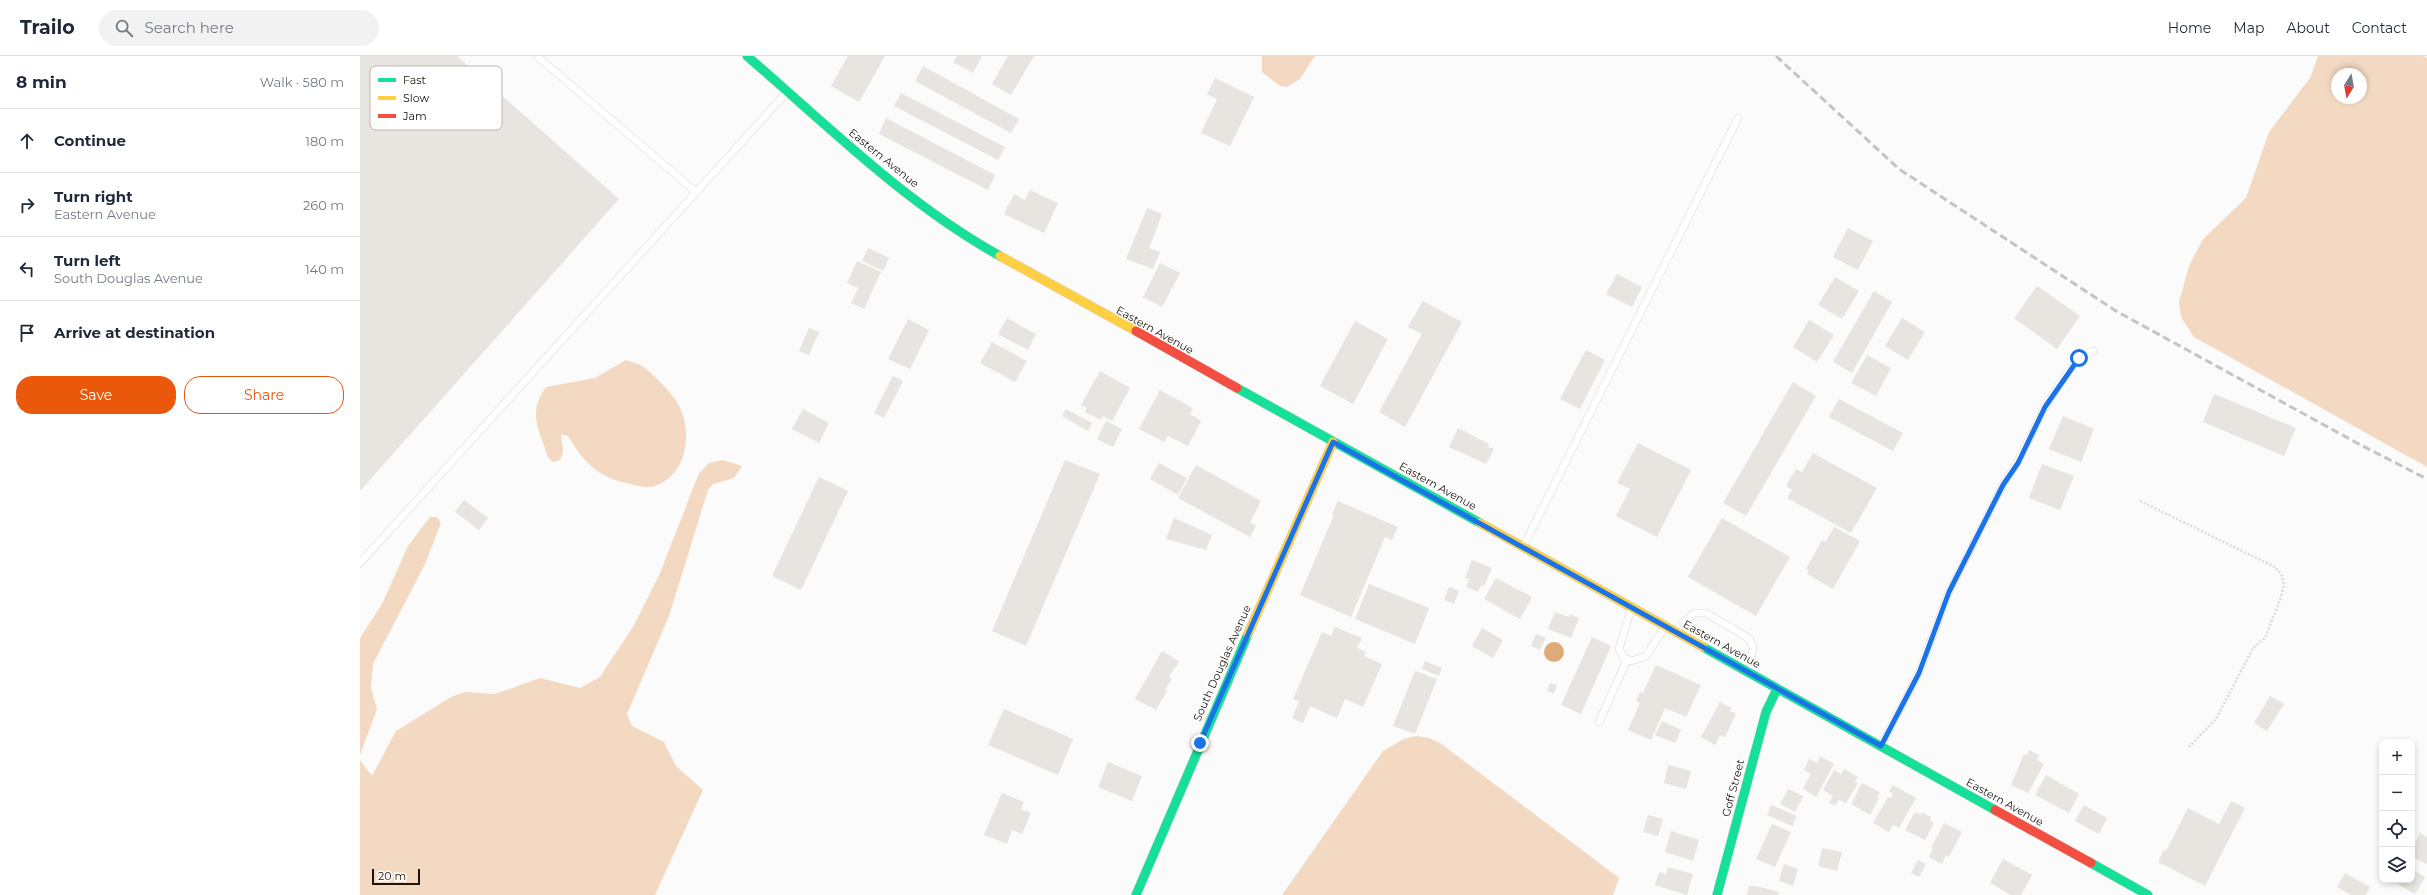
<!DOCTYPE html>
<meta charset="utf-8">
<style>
body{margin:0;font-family:Montserrat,sans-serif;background:#f2f2f3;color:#1f2937}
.controls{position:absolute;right:12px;bottom:12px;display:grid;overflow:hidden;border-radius:8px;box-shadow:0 2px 6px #0003}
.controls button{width:36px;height:36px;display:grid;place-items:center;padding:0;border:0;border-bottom:1px solid #e0e1e3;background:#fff;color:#1f2937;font:20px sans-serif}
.compass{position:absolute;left:1971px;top:12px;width:36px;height:36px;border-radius:50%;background:#fff;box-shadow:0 2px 6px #0003;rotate:191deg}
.scale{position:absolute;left:12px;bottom:10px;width:48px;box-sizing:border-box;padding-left:4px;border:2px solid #1b130c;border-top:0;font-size:11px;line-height:14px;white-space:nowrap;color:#1b130c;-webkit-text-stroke:3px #fff;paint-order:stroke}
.stop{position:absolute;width:12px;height:12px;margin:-9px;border:3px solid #1a73e8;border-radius:50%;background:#fff}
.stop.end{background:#1a73e8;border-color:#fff;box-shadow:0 1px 4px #0008}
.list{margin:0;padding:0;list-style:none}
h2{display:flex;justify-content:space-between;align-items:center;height:52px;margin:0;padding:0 16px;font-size:17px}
h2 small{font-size:13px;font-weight:400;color:#747a83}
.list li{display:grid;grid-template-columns:26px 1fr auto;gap:12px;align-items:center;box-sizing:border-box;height:64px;padding:0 16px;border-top:1px solid #e0e1e3}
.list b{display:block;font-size:15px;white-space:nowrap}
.list p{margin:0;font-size:13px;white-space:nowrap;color:#747a83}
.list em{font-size:13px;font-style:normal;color:#747a83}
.actions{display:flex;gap:8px;padding:12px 16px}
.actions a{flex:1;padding:9px 0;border:1px solid #ea580c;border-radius:16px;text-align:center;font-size:14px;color:#ea580c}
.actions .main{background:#ea580c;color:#fff}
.icon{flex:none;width:22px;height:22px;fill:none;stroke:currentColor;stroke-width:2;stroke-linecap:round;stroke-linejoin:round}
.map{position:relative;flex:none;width:2067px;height:839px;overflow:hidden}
header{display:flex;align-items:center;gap:24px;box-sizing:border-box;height:56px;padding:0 20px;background:#fff;border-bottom:1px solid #e0e1e3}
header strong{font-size:19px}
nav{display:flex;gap:22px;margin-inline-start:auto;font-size:14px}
.search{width:280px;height:36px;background:#f2f2f3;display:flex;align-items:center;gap:10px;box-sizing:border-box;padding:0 14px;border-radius:22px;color:#747a83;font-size:15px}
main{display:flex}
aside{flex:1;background:#fff}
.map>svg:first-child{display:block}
</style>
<header>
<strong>Trailo</strong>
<div class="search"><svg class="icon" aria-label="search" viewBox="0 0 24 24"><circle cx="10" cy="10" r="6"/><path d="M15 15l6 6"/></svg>Search here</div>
<nav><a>Home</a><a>Map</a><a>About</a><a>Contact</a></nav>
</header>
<main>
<aside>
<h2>8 min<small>Walk · 580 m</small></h2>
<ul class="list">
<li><svg class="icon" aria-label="ahead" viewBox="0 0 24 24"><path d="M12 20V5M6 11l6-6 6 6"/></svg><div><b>Continue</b></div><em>180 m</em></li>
<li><svg class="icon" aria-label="right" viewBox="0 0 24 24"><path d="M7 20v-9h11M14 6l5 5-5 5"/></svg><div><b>Turn right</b><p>Eastern Avenue</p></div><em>260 m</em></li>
<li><svg class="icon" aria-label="left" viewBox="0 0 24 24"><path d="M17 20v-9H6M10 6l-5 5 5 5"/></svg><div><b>Turn left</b><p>South Douglas Avenue</p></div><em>140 m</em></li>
<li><svg class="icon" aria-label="arrive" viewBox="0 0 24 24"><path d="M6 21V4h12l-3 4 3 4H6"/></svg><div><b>Arrive at destination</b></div></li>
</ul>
<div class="actions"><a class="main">Save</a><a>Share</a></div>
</aside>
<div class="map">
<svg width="2067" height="839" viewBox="0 0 2067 839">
<rect width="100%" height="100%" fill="#fbfbfb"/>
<g fill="#f3d8c2" fill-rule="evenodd">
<polygon points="902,0 955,0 940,23 927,31 920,30 902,16"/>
<path d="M1958,0H2063L2067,2V411L1834,281L1821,261L1819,246L1829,210L1843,183L1886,142L1909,76L1950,22ZM1977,18H2001V42H1977Z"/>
<path d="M266,304C272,306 280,308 285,312C293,318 314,339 318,348C334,376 327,423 291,431C284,432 274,429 267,427C238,422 222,404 208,380L201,378L203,397L200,404L193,406L188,401C179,373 167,357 186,331L235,322Z"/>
<polygon points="363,404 382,410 374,422 353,428 348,434 309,560 267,658 272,670 304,686 316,710 343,734 295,839 0,839 0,704 12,720 36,675 91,641 105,636 135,638 180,622 220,632 240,621 273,571 300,517 339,417 349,407"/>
<polygon points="70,461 77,461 81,467 65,508 13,608 11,632 17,653 0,699 0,582 22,548 48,490"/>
<polygon points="1056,680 1069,682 1080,687 1259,822 1253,839 922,839 1023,695 1044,683"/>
</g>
<circle fill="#dfaa77" cx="1194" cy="596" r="10"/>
<g fill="#e8e4e0">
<polygon points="0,0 97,0 259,143 0,435"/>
<polygon points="488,0 525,0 499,46 471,30"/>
<polygon points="597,0 622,0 613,17 593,6"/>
<polygon points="648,0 674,0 651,39 632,28"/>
<polygon points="563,10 659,63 651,77 555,25"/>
<polygon points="855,22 894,41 870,90 841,77 857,43 847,38"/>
<polygon points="541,37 645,91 638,104 534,50"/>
<polygon points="526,62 635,119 628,134 519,78"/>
<polygon points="670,134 698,147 684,177 644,158 654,138 665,144"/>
<polygon points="787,152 802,158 789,192 800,196 793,213 766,203"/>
<polygon points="1488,172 1513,185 1498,214 1473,201"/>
<polygon points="508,192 529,202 523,215 502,205"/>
<polygon points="497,205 521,216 504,253 491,247 498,232 487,227"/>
<polygon points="800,207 820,217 802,251 783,241"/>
<polygon points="1257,218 1282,231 1272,251 1246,238"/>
<polygon points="1475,221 1499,235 1482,263 1458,249"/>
<polygon points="1677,230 1720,260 1697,293 1654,262"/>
<polygon points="1514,235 1532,246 1492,317 1473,306"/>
<polygon points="1063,245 1102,266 1045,371 1019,356 1062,278 1048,271"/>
<polygon points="647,262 676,278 668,294 638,278"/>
<polygon points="1542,262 1565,276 1548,304 1525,290"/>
<polygon points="548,263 569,274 550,313 528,303"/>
<polygon points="1449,264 1474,279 1457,306 1433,291"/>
<polygon points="995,265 1028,283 993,348 960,330"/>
<polygon points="449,272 459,276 449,299 439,295"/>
<polygon points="632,286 667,305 655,326 620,307"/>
<polygon points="1226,294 1245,304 1220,353 1200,343"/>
<polygon points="1507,299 1531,312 1516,340 1491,327"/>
<polygon points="740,315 770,332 752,365 743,360 741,364 725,356 727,352 721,349"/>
<polygon points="533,320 543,325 524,362 514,357"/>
<polygon points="1433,326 1456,340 1386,460 1363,447"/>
<polygon points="800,334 833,352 830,358 841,365 828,390 808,380 804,386 779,373"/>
<polygon points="1854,338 1936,372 1924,400 1843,366"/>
<polygon points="1479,343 1543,377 1533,395 1469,361"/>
<polygon points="443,353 469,367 459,387 432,373"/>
<polygon points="706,353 732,367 728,375 702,360"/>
<polygon points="1703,360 1734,373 1721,406 1689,393"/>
<polygon points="746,365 762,373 753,391 737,383"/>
<polygon points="1098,372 1129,388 1128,391 1134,393 1126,408 1089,391"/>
<polygon points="1278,387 1331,414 1297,481 1256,460 1270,433 1257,427"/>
<polygon points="1453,397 1517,432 1491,477 1427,442 1432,434 1426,430 1436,413 1442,416"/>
<polygon points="705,404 740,418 666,590 632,575"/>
<polygon points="799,407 827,422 818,439 790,423"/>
<polygon points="1682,408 1714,420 1700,454 1669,442"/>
<polygon points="836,409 901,445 890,466 896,470 890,481 818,442"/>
<polygon points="459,421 488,435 441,534 412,520"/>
<polygon points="104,444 128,462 119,474 95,456"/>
<polygon points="978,445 1038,471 1032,484 1025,481 991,561 940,539 974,459 972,458"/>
<polygon points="814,462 852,479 846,494 806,483"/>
<polygon points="1362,462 1430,501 1396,560 1328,521"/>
<polygon points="1474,471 1500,485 1473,533 1447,518 1449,515 1446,513 1462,484 1466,486"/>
<polygon points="1112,504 1132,512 1124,530 1121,529 1118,536 1106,531 1109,523 1105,522"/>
<polygon points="1136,522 1172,541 1160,563 1124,543"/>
<polygon points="1009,528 1069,552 1055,588 995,563"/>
<polygon points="1089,531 1099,535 1094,548 1084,544"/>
<polygon points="1195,556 1209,561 1210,558 1219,562 1211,582 1188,573"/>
<polygon points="975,571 1002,582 997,592 1006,596 1004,600 1022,608 1003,651 985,643 977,662 950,650 943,667 932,662 939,645 933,643 962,576 971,580"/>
<polygon points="1122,572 1143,584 1133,602 1112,590"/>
<polygon points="1176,578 1186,582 1180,594 1171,590"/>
<polygon points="1232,581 1251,590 1221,658 1201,649"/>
<polygon points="802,595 819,605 809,621 812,623 805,634 807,635 796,654 775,643"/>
<polygon points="1065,605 1082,612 1079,620 1062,613"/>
<polygon points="1296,609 1341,629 1326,661 1305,652 1291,684 1268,674 1280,647 1276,645 1280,636 1283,637"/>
<polygon points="1055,615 1077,623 1055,678 1033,670"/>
<polygon points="1190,627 1197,629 1194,638 1187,635"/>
<polygon points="1910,640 1924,648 1907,675 1894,667"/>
<polygon points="1360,646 1372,652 1370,655 1376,658 1365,681 1360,679 1355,689 1341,681"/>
<polygon points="644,653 713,683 698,719 628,689"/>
<polygon points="1302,665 1321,674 1315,687 1295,679"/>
<polygon points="1669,694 1679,699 1677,704 1684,708 1668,737 1651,729 1664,698 1667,699"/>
<polygon points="1460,700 1474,708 1456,741 1443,733 1451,718 1444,714 1449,703 1457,707"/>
<polygon points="748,706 782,720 772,745 738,731"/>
<polygon points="1308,709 1331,715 1326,733 1304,727"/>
<polygon points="1484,713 1498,721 1495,726 1498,727 1486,747 1479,744 1475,750 1469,747 1473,740 1463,734 1474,714 1481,718"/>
<polygon points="1686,719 1719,738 1709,757 1675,739"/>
<polygon points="1502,727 1520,736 1517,741 1519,742 1510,759 1491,748"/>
<polygon points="1533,729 1556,742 1539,772 1533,769 1529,776 1513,767 1528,741 1531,742 1533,738 1529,735"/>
<polygon points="1428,733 1443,740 1435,756 1420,748"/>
<polygon points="642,737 664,746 661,753 671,757 662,778 652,774 647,788 624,779"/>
<polygon points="1871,745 1885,752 1845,830 1798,806 1804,794 1806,795 1828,752 1859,768"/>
<polygon points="1411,749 1437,760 1432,770 1407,759"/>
<polygon points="1724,749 1747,762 1739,778 1715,765"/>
<polygon points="1555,756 1561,759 1562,756 1571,761 1570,764 1574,767 1565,784 1545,774"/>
<polygon points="1288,759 1303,763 1298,780 1283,776"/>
<polygon points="1584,767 1602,776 1589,801 1586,799 1582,808 1569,801 1573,793 1571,792"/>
<polygon points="1412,768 1431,776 1415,811 1396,803"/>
<polygon points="1311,775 1339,784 1333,805 1305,796"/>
<polygon points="2060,777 2067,781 2067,808 2052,801 2052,794"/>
<polygon points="1462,792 1482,796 1477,815 1458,810"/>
<polygon points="1643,803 1672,819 1661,839 1651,839 1630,827"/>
<polygon points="1558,804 1566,808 1559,821 1551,817"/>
<polygon points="1424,808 1438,813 1433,830 1419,825"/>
<polygon points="1308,811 1333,818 1327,839 1295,829 1299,816 1306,818"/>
<polygon points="2052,813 2065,821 2055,838 2034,826 2036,824 2052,824"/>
<polygon points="1985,817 2010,831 2006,839 1991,839 1977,831"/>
<polygon points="1389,830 1396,830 1419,836 1418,839 1387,839"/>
</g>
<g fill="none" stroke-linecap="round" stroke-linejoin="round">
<g stroke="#dcd7d3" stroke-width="8">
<g id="lane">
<polyline points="177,0 336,136"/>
<polyline points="1164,489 1378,62"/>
<polyline points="0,507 427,36"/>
<polyline points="1271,553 1259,593 1264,602 1272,605 1286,600 1304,572"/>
<polyline points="1317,573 1334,557 1346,557 1390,583 1393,592 1390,613"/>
<polyline points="1239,666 1267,604"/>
<polyline points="1522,688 1559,617 1589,536 1643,429 1657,407 1685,351 1707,317 1719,302 1733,295"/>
</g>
</g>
<g stroke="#dcd7d3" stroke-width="10">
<g id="fast">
<path d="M387,0C467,69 546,148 640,200"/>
<polyline points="877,332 1120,467"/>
<polyline points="1343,591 1635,754"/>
<polyline points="1731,807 1788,839"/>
<polyline points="776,839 888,578"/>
<polyline points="1357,839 1406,656 1417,633"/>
</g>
</g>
<g stroke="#dcd7d3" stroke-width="10">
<g id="slow">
<polyline points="640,200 776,275"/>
<polyline points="1120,467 1343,591"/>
<polyline points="888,578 973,386"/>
</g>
</g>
<g stroke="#dcd7d3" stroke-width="10">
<g id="jam">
<polyline points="776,275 877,332"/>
<polyline points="1635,754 1731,807"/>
</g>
</g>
<polyline stroke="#dadada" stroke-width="2.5" stroke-dasharray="2 2" stroke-linecap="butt" points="1780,445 1915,511 1922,520 1924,529 1920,544 1905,582 1893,592 1856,663 1828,692"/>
<use href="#lane" stroke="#fefefe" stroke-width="7"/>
<use href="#fast" stroke="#16e098" stroke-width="9"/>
<use href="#slow" stroke="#ffcf43" stroke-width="9"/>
<use href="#jam" stroke="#f24e42" stroke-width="9"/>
<polyline stroke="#c5c4c4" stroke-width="3" stroke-dasharray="8 4" stroke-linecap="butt" points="1416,0 1539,113 1756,255 1997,387 2067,423"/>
</g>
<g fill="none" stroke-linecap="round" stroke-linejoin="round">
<polyline stroke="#1a73e8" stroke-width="5" points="840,687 973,386 1521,690 1559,617 1589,536 1643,429 1658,407 1685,351 1719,302"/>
</g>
<g text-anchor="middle" stroke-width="3" stroke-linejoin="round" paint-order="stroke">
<g font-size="11" fill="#1b130c" stroke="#fff">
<text transform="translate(524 102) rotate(39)" y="4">Eastern Avenue</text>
<text transform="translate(795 274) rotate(29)" y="4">Eastern Avenue</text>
<text transform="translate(1078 430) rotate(29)" y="4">Eastern Avenue</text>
<text transform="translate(1362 588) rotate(29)" y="4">Eastern Avenue</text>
<text transform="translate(862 607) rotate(-66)" y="4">South Douglas Avenue</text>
<text transform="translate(1373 732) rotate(-75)" y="4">Goff Street</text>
<text transform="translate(1645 746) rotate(29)" y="4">Eastern Avenue</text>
</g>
</g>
<rect x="10" y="10" width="132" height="64" rx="6" fill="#fff" stroke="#bbb8b6" stroke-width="1"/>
<rect x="18" y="22" width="18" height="4" fill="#16e098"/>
<rect x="18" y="40" width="18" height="4" fill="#ffcf43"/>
<rect x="18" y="58" width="18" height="4" fill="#f24e42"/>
<g font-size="11" fill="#1b130c">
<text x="43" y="28">Fast</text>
<text x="43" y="46">Slow</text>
<text x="43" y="64">Jam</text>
</g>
</svg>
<div class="controls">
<button>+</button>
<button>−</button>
<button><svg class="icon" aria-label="locate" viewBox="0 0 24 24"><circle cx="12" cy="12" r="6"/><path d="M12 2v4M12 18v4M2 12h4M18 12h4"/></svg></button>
<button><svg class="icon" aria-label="layers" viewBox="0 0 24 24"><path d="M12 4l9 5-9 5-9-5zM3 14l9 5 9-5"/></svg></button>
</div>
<svg class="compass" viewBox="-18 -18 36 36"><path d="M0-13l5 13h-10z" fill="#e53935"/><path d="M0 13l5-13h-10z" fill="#747a83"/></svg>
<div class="scale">20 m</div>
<div class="stop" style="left:1719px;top:302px"></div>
<div class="stop end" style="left:840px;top:687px"></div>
</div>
</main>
